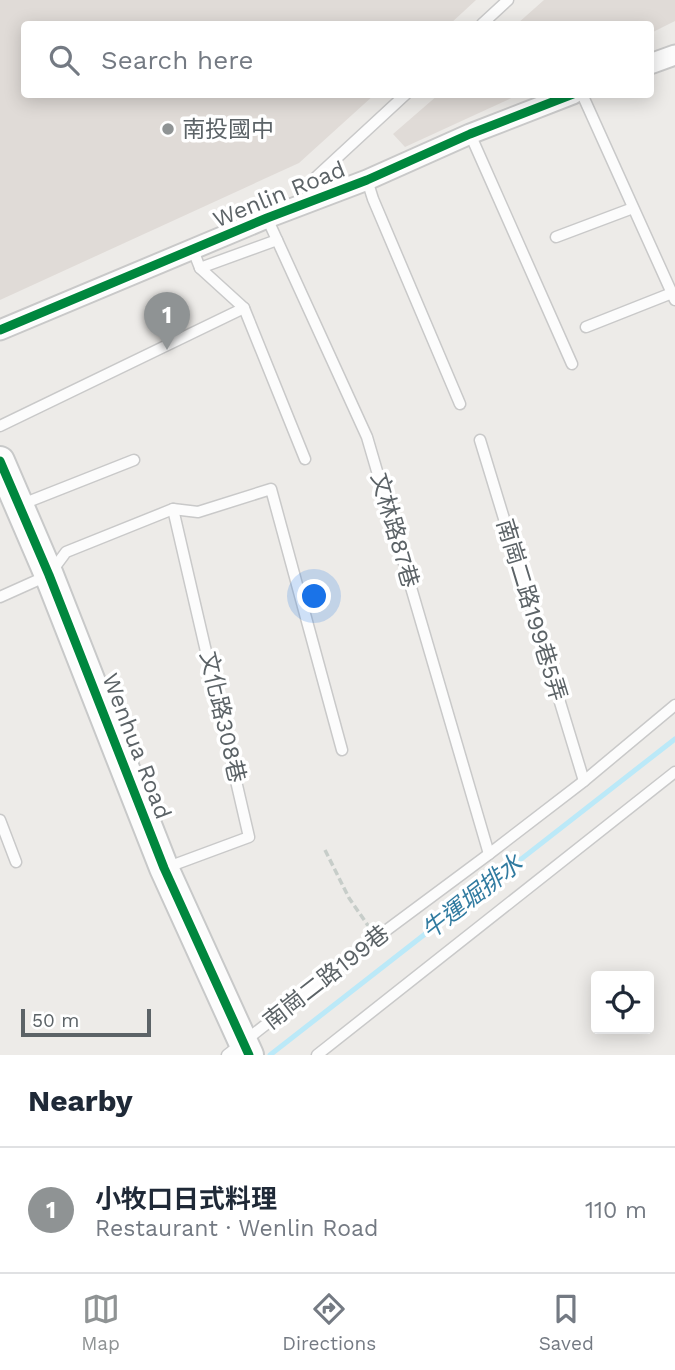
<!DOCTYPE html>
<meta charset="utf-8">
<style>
body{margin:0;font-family:"Work Sans","Noto Sans TC",sans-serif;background:#f2f2f3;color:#1f2937}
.controls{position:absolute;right:21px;bottom:21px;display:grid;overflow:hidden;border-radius:7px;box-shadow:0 4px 18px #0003}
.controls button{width:63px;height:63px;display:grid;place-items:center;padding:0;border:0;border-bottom:2px solid #e0e1e3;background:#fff;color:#1f2937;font:35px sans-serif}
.scale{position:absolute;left:21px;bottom:18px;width:130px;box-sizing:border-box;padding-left:7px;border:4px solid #5c6367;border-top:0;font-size:19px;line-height:24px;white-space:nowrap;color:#5c6367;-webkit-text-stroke:5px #fff;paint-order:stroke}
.you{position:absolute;left:315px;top:597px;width:24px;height:24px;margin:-18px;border:5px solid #fff;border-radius:50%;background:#1a73e8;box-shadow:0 0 0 10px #1a73e833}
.badge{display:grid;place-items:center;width:46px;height:46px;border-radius:50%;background:#8f9394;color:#fff;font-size:23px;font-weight:700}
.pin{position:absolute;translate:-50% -58px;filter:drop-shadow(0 2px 4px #0008)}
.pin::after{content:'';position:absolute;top:37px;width:24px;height:21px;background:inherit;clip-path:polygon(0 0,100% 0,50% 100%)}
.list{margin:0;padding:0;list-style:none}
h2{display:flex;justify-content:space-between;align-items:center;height:91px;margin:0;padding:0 28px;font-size:30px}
h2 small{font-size:23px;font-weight:400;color:#747a83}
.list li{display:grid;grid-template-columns:46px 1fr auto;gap:21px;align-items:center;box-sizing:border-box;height:126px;padding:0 28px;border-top:2px solid #e0e1e3}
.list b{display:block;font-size:26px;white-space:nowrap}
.list p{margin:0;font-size:23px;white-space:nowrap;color:#747a83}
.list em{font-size:23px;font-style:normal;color:#747a83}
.icon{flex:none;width:38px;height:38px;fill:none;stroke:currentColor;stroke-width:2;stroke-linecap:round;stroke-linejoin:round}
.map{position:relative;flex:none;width:675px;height:1055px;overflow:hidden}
.search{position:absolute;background:#fff;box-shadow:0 4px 18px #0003;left:21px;right:21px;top:21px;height:77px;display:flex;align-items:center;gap:18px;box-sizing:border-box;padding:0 24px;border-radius:7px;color:#747a83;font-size:26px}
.sheet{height:217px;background:#fff}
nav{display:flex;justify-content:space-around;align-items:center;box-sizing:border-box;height:98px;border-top:2px solid #e0e1e3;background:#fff;font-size:19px;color:#747a83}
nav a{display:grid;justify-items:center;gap:4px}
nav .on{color:#8f9394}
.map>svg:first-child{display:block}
</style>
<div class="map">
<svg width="675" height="1055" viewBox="0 0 675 1055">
<rect width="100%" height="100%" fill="#edebe8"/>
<g fill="#e0dbd7">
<polygon points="0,0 476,0 450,24 24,24 24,94 374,95 299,163 0,300"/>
<polygon points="544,0 675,0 675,21 651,33 650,24 517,24"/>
<polygon points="438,95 438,94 518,95 405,147 393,134"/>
</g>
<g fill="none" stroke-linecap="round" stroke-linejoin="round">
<polyline stroke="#bbe9f8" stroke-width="5" points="270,1055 675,739"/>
<g stroke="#c9c9c9" stroke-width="13">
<g id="lane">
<polyline points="482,24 508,0"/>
<polyline points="582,94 675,300"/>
<polyline points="470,134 572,364"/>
<polyline points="367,180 373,199 460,404"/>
<polyline points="312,200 314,179 406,94"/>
<polyline points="267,218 367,437 489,854"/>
<polyline points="556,237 633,208"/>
<polyline points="193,250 200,268 244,308 305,459"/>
<polyline points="200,268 277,240"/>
<polyline points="586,327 672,293"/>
<polyline points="0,426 244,308"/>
<polyline points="480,440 584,781"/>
<polyline points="20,505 134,460"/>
<polyline points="0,597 49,575 66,552 173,509 198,512 271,489 342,750"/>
<polyline points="0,820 16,862"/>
<polyline points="168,867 249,837 173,509"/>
<polyline points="227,1055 376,938 489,854 584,781 675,705"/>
<polyline points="317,1055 675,772"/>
</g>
</g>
<g stroke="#c9c9c9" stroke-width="23">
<g id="street">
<polyline points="650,64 675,55"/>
<polyline points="0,330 267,218 367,180 470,134 573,94"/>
</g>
</g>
<g stroke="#c8c9c9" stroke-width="32">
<polyline id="secondary" points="0,461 49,575 164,868 249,1055"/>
</g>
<polyline stroke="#c7cdc9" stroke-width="3.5" stroke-dasharray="7 3.5" stroke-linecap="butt" points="325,850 349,898 369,927"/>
<use href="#lane" stroke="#fcfcfc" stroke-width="10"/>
<use href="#street" stroke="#fcfcfc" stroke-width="19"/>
<use href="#secondary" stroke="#fcfcfc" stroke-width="28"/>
<g stroke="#fff" stroke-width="13">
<g id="cycleway">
<polyline points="0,330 267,218 367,180 470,134 573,94"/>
<polyline points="0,461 49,575 164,868 249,1055"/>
</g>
</g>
<use href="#cycleway" stroke="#00873e" stroke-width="9"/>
</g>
<circle fill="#8f9394" stroke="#fff" stroke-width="2.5" cx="168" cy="129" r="7"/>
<g text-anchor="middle" stroke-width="7" stroke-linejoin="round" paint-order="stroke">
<g font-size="23" fill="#5c6367" stroke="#fff" text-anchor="start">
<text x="182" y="137">南投國中</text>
</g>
<g font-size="23" fill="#5c6367" stroke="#fff">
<text transform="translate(279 194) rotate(-22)" y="8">Wenlin Road</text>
<text transform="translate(395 530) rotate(74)" y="8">文林路87巷</text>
<text transform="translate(532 610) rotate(73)" y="8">南崗二路199巷5弄</text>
<text transform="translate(223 717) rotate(77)" y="8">文化路308巷</text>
<text transform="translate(137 746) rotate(69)" y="8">Wenhua Road</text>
<text transform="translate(326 977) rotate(-38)" y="8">南崗二路199巷</text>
</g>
<g font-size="24" font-style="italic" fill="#317ba0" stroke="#fff">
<text transform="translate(472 897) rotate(-38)" y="8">牛運堀排水</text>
</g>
</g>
</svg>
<div class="controls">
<button><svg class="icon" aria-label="locate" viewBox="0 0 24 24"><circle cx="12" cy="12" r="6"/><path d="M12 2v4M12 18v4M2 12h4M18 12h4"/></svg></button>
</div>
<div class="scale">50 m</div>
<div class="you"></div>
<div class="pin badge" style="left:167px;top:350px">1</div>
<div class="search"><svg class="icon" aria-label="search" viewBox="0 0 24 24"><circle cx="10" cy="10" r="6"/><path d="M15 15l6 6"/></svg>Search here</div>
</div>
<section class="sheet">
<h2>Nearby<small></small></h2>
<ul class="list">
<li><span class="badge">1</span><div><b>小牧口日式料理</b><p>Restaurant · Wenlin Road</p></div><em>110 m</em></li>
</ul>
</section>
<nav>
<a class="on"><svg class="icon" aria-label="map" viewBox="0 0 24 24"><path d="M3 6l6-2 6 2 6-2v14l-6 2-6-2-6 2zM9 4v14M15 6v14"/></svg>Map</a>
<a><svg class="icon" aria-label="directions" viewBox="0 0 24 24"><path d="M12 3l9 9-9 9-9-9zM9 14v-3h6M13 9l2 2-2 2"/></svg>Directions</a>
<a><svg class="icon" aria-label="saved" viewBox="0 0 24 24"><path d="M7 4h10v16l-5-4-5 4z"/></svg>Saved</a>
</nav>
